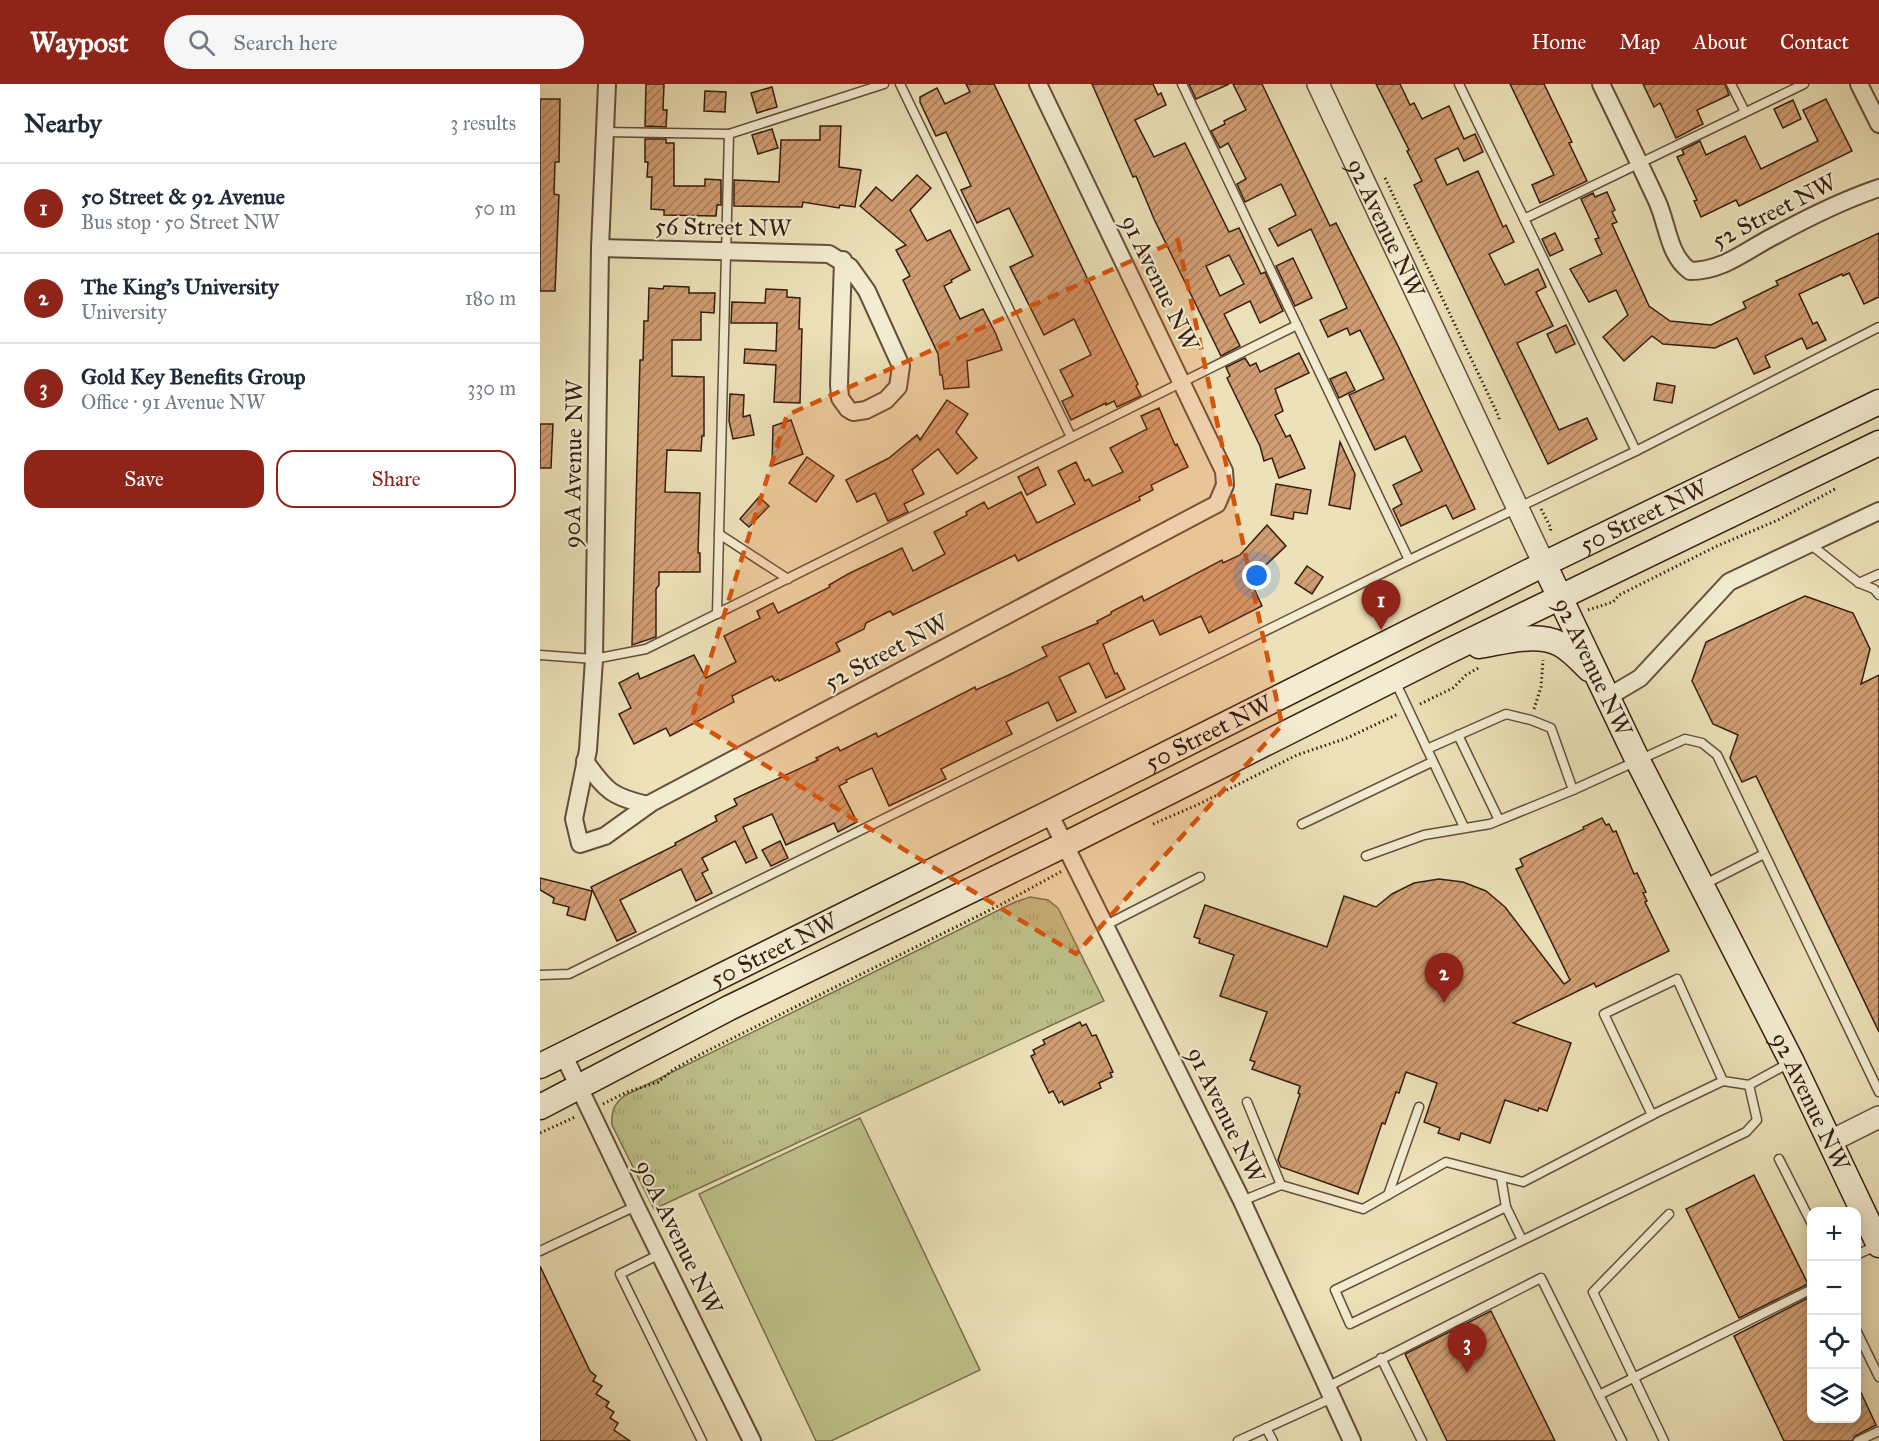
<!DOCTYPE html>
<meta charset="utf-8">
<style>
body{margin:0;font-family:"IM FELL Great Primer",serif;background:#f6f6f7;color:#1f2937}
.controls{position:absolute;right:18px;bottom:18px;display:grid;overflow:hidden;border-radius:12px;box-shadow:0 3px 15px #0003}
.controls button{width:54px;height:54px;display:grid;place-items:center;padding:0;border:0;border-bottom:2px solid #e0e1e3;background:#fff;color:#1f2937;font:30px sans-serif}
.you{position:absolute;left:717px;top:492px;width:21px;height:21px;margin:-15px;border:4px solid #fff;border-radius:50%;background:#1a73e8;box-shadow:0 0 0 9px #1a73e833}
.badge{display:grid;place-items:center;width:39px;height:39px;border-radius:50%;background:#8f2418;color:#fff;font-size:20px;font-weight:700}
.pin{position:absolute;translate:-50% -50px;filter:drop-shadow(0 2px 3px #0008)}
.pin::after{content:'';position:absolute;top:32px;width:21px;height:18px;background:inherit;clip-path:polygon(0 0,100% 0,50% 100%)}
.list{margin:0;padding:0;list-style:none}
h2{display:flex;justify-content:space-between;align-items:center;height:78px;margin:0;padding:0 24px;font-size:26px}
h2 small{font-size:20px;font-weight:400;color:#747a83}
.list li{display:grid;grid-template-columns:39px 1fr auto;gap:18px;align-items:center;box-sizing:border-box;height:90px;padding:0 24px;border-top:2px solid #e0e1e3}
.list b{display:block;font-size:22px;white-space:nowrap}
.list p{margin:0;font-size:20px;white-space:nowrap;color:#747a83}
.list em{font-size:20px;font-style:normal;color:#747a83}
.actions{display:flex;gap:12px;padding:18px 24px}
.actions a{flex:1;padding:14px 0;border:2px solid #8f2418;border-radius:18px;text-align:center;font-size:21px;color:#8f2418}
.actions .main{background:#8f2418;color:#fff}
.icon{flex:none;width:33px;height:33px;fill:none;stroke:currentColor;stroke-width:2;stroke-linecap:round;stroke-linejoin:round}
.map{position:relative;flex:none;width:1339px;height:1357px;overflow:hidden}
header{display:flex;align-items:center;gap:36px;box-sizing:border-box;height:84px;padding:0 30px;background:#8f2418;color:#fff}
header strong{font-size:28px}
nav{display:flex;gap:33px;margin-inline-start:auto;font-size:21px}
.search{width:420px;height:54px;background:#f6f6f7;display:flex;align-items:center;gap:15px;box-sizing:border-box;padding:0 21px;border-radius:33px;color:#747a83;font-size:22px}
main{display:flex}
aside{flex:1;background:#fff}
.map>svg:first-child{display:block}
</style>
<header>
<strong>Waypost</strong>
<div class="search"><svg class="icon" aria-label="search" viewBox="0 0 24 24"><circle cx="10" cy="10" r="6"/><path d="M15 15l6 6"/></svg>Search here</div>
<nav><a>Home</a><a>Map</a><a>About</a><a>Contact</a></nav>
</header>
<main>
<aside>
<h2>Nearby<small>3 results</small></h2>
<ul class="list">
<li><span class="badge">1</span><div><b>50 Street &amp; 92 Avenue</b><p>Bus stop · 50 Street NW</p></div><em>50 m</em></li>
<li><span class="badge">2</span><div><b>The King's University</b><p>University</p></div><em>180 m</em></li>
<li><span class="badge">3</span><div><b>Gold Key Benefits Group</b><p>Office · 91 Avenue NW</p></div><em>330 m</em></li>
</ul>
<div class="actions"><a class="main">Save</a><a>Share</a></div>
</aside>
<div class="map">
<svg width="1339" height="1357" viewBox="0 0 1339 1357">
<defs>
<pattern id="grass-tufts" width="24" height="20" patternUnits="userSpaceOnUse" patternTransform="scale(1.5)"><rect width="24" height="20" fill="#bec18b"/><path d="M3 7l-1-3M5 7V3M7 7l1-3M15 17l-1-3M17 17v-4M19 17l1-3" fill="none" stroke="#a4a577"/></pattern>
<pattern id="building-hatch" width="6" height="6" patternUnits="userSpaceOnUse" patternTransform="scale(1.5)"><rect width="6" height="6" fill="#d19e73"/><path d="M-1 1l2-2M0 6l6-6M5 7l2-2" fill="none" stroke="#aa805d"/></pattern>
</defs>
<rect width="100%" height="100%" fill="#ece1b8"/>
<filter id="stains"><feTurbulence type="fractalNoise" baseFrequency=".00333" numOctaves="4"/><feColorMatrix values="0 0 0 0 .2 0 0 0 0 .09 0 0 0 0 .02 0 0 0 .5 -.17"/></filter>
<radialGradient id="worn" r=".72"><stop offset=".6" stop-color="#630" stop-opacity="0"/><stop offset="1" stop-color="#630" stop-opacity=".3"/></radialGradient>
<path fill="url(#grass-tufts)" stroke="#7a704e" stroke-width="1.5" d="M490,813L508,816L518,824L564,917L114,1125L72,1041C71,1028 74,1020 84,1012L475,818Z"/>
<polygon fill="#bec18b" stroke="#7a704e" stroke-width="1.5" points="320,1034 440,1286 291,1357 276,1357 159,1110"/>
<g fill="url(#building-hatch)" stroke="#361e12" stroke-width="1.5" fill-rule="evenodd">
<polygon points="106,0 124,0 123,26 127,26 126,43 105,42"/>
<polygon points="426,0 454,0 598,300 596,302 601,312 577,323 574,317 566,321 566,319 531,336 522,317 533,312 520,286 551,271 534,235 504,251 470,183 493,172 469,124 437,139 421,106 431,102 406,48 396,52 380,18 380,13 397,4 405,20 430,8"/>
<path d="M552,0H613L618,11L621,9L626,21L595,36L614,73L645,59L689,148L699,144L721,190L725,188L743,227L720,239L710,217L684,230L700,262L681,272L614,135L596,92L593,93ZM689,171L704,200L680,212L666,182Z"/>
<polygon points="649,0 689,0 656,15"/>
<polygon points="693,0 722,0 790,142 796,139 858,262 935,425 913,435 906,421 861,442 853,425 862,420 853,401 882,387 865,352 835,366 809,311 844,295 820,246 810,251 807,244 788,253 780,236 807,224 771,145 738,162 729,145 756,131 741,100 705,118 697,100 706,95 688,59 680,64 671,47 685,40 684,37 706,26"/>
<polygon points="836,0 860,0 870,21 874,19 882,35 909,22 924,55 935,50 943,68 924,77 918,64 895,75 907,101 938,87 963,143 966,141 974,158 949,170 965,201 998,185 1006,203 996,208 1013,242 977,259 1019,346 1047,334 1057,355 1008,380 874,101 882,97 867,67 869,66"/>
<polygon points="970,0 1004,0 1032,58 1029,59 1047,97 1000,119 992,101 1014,91"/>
<polygon points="1103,0 1185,0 1189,11 1157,26 1163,40 1136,54 1120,19 1114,23"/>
<polygon points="232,3 237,23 217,29 211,9"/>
<polygon points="165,7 186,8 185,28 164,27"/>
<polygon points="0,15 20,15 19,78 15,78 14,110 19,111 15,207 0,207"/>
<polygon points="1286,15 1312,67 1199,122 1196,116 1161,133 1154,117 1157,116 1137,73 1144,70 1142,66 1160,57 1166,71 1205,52 1221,85 1278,57 1263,26"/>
<polygon points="1253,16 1261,35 1243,44 1234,25"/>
<polygon points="280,42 301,42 299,83 321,86 315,123 300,121 299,124 263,118 262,123 194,122 194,96 239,98 241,56 280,56"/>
<polygon points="232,45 238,64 218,70 212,51"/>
<polygon points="105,55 126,55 126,59 134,59 134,102 165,102 165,95 181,96 181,121 177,121 176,132 124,131 124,126 111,125 112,93 107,93 108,78 105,78"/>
<polygon points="377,91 391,104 370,126 387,157 410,146 430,186 411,196 412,198 404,202 420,235 443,225 456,250 462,266 427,277 429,303 404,305 402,291 400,291 398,270 363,196 370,192 356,166 366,161 320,122 336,103 352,117"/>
<polygon points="1067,108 1075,126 1072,128 1077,138 1072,140 1109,222 1130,237 1171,241 1206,224 1203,218 1238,201 1236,197 1339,149 1339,213 1324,220 1309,189 1303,192 1302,190 1259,210 1273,240 1277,238 1286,256 1267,265 1262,254 1225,272 1230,283 1214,290 1197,254 1175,264 1123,260 1112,252 1084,277 1063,253 1088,231 1076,206 1049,218 1030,185 1062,170 1055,155 1059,154 1041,115 1053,109 1055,113"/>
<polygon points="1015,149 1023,166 1010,172 1002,155"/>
<polygon points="753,174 772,214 755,222 736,182"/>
<polygon points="124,202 149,203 149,209 175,209 174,229 161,228 161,256 132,256 132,292 164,293 164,352 162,352 161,367 127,366 125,408 160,409 158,469 160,469 160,488 119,488 119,501 116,505 116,553 92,561 100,276 103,276 104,237 108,237 109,204 123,205"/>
<polygon points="226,205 247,206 247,213 260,214 259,245 262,245 260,319 234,318 236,281 204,279 205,265 236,267 237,239 191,239 192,218 225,219"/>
<polygon points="1026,241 1035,260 1016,269 1007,250"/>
<polygon points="759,269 769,289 735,305 743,327 735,331 746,353 750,351 765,384 739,394 732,374 724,377 720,362 687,294 690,292 686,283 705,274 710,282 716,279 720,288"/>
<polygon points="806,288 815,306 799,314 790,295"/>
<polygon points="1117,299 1135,302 1132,319 1114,316"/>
<polygon points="190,310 204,311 203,333 210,331 214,351 193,355 189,337"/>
<polygon points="407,316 428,330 416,348 437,374 417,390 398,365 372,386 384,410 364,420 368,428 348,437 335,409 317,418 306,396 349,374 377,351 380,356"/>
<polygon points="619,324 635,361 637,360 648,383 611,401 613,406 599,413 600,416 478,477 475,471 353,531 350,527 326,539 324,545 296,559 300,567 239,597 238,595 235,597 232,592 192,612 194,618 130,652 126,644 94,660 79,630 91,624 79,599 98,589 100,595 154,571 166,594 196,578 184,552 220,534 217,527 233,519 238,529 290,503 289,501 308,490 362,464 373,487 405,470 394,448 427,431 426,428 444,418 448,425 481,408 497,439 535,420 518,387 536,378 545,397 549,395 553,402 583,388 570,364 607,345 601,332"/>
<polygon points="251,336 263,370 232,382 233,342"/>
<polygon points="0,340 13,340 11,384 0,384"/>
<polygon points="800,358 815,390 810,425 789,421"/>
<polygon points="267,373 294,392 276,418 249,399"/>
<polygon points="498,383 506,401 487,411 478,393"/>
<polygon points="736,400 771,406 767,430 754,428 753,435 731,431"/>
<polygon points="219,413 229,422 209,443 200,435"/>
<polygon points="727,441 746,462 710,496 722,522 669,549 661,532 620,551 613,536 563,560 575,590 577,589 585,605 566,614 549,579 519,593 536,628 517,637 508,618 466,638 472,650 401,685 406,695 349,722 332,684 306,696 307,698 299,702 317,738 298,748 294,739 246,761 232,730 203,743 217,774 206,779 195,757 162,774 168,786 162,789 172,809 156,817 141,785 80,816 96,848 77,857 51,803 136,761 135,759 177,737 175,732 197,721 194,715 278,676 276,674 298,663 300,667 336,649 338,653 435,603 436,606 473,589 507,572 502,563 558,539 557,537 571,530 571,528 602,512 604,517 682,476 683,479 700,471"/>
<polygon points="767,482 783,493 772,510 755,499"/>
<polygon points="1265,512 1313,529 1330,565 1321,600 1339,591 1339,948 1216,692 1202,698 1190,674 1198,651 1173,640 1152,597 1166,558"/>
<polygon points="1062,734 1066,741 1069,740 1073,748 1076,747 1094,790 1097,789 1106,808 1103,809 1107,817 1105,818 1129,867 1056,903 1054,899 973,939 1031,959 1007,1027 999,1024 998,1027 965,1016 950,1059 921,1049 919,1056 898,1049 900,1044 884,1038 897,999 866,988 859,1009 856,1008 845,1040 842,1039 818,1110 741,1083 738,1076 760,1010 758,1009 760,1002 712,985 715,978 710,976 727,928 680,912 694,871 659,859 660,855 654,853 665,821 787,863 804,812 836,823 852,810 874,799 899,795 923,798 946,807 965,823 1024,900 1030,896 976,785 983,782 980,775 1044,745 1043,743"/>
<polygon points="240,757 248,774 231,782 222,766"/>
<polygon points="0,794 52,807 45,836 27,831 29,823 13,819 14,814 0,806"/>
<polygon points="540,938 542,942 546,940 552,952 556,951 573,988 570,989 572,993 559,999 561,1004 524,1021 522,1017 519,1019 513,1007 509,1009 491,972 495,970 493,966 505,960 503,956"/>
<polygon points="1214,1091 1268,1200 1199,1234 1146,1125"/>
<polygon points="0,1182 50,1287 56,1292 53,1297 62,1302 56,1310 69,1318 66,1323 74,1328 70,1334 78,1339 74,1346 90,1357 0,1357"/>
<polygon points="1272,1212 1272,1335 1317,1335 1317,1300 1336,1341 1315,1352 1312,1357 1244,1357 1194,1252"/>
<polygon points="951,1227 1015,1357 907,1357 865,1270"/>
</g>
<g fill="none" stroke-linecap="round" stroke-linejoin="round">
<g stroke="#644f3c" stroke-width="11">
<g id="service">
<polyline points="360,0 531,353"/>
<polyline points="642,0 869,476"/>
<polyline points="919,0 1096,367"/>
<polyline points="1191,0 1205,28"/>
<polyline points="64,48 189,50"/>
<polyline points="984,135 1264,0"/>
<polyline points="179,450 248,495"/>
<polyline points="1270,460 1319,499 1339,490"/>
<polyline points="1319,499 1334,505 1339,511"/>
<polyline points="177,530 189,50 344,0"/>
<polyline points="0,571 54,575 106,565 757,241"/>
<polyline points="854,595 924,743"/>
<polyline points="918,651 959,736"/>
<polyline points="887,665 966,630 991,636 1011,644 1033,706"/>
<polyline points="762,740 892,678"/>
<polyline points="826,772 884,751 950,740 1033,706 1145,655 1162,659 1177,671 1339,1008"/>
<polyline points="1163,801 1224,770"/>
<polyline points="566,841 660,793"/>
<polyline points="0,891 29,890 869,476 1096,367 1339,243"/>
<polyline points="707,1018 741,1101"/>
<polyline points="1112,1031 1064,930 1137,895 1183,997"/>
<polyline points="1239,1075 1272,1140"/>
<polyline points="961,1093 966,1123 795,1206 810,1240 1206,1048 1217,1036 1209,1001"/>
<polyline points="848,1111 879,1023"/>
<polyline points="702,1117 741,1101 823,1125 906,1078 983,1098 1116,1029 1183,997 1209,1001 1251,978"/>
<polyline points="966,1123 982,1156"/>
<polyline points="0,1167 96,1122"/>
<polyline points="120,1170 80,1190 162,1357"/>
<polyline points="1316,1171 1336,1162"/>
<polyline points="1316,1246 1339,1293"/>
<polyline points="841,1274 882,1357"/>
<polyline points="787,1303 1001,1194 1082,1357"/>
<polyline points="1059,1311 1272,1205"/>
<polyline points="726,1344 733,1357"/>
<polyline points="698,1357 792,1314"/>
<polyline points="1124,1357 1053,1208 1129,1130"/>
<polyline points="1318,1357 1339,1347"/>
</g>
</g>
<g stroke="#644f3c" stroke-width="20">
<g id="minor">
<polyline points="67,0 60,164 54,575 48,666 34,735 40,760 65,752 111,719 677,420 685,401 684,387 498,0"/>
<path d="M1061,0C1080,39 1099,78 1117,117C1128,141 1128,171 1150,187C1183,187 1205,167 1234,152C1267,134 1303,116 1339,104"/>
<polyline points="1319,0 1339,40"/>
<polyline points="60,164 289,170 310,183 327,207 361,282 358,303 346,316 326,326 313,328 308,325 300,314 299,300 303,176"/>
<polyline points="1068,613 1100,594 1189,498 1339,427"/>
<path d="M45,677C66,707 72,713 108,721"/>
<polyline points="509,729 702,1117 812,1357"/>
<polyline points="23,970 96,1122 212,1357"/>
</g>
</g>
<g stroke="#644f3c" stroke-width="24">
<g id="tertiary">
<path id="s1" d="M778,0L1004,480"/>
<polyline points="1289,1058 1339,1033"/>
</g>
</g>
<g stroke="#361e12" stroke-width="27">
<g id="secondary">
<path id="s2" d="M1004,480L1098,677L1252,978L1339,1161"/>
<path d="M939,562C964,558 996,548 1020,560C1031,566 1040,576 1049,585"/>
<path id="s3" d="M0,982L509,729L1004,480L1339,318"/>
<polyline points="0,1023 189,924 524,761 907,568 1339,359"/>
</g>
</g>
<g stroke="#361e12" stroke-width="3" stroke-dasharray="1.5 3" stroke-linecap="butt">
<polyline points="845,94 959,333 959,338"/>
<polyline points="1001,425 1011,444 1010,449"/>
<polyline points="1048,526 1073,518 1079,511 1177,462 1238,436 1297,404"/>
<polyline points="880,620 913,604 926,591 940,583"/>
<polyline points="994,625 1001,603 1003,576"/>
<polyline points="613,740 657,721 757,671 807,654 858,630"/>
<polyline points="63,1020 87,1008 118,998 134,985 165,968 462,820 522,787"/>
<polyline points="0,1049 35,1033"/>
</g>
<use href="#service" stroke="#f3ecd1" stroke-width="8"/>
<use href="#minor" stroke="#f3ecd1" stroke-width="16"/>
<use href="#tertiary" stroke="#f3ecd1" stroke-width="21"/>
<use href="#secondary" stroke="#f3ecd1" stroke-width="24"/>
</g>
<path fill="#d6530d" fill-opacity="0.2" stroke="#d6530d" stroke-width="4.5" stroke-dasharray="12 8" stroke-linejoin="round" d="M638,156L742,641L536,870L151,636L247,331Z"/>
<g text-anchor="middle" stroke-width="4.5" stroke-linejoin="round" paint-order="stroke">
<g font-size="24" fill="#361e12" stroke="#f3ecd1">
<text transform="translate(1234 127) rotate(-27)" y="8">52 Street NW</text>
<text transform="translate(183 143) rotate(1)" y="8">56 Street NW</text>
<text dy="8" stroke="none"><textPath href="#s1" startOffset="159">92 Avenue NW</textPath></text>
<text transform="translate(620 199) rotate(64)" y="8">91 Avenue NW</text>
<text transform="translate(33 380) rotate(-89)" y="8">90A Avenue NW</text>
<text dy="8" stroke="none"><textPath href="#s3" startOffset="1233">50 Street NW</textPath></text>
<text transform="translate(346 568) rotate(-28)" y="8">52 Street NW</text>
<text dy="8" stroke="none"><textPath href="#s2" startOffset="114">92 Avenue NW</textPath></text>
<text dy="8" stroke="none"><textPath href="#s3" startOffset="747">50 Street NW</textPath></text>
<text dy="8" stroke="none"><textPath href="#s3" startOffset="261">50 Street NW</textPath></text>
<text dy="8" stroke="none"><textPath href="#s2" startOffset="600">92 Avenue NW</textPath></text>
<text transform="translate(686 1031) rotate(64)" y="8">91 Avenue NW</text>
<text transform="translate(139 1153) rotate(64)" y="8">90A Avenue NW</text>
</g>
</g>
<rect width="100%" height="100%" filter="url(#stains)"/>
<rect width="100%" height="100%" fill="url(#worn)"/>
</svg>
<div class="controls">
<button>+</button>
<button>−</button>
<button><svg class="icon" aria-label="locate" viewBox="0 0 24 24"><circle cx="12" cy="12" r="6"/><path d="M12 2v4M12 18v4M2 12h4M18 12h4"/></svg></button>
<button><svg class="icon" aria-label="layers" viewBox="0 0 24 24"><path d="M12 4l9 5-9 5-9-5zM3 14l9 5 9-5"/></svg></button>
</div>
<div class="you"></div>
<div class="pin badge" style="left:841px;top:546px">1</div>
<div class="pin badge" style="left:904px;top:919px">2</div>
<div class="pin badge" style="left:927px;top:1289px">3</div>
</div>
</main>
